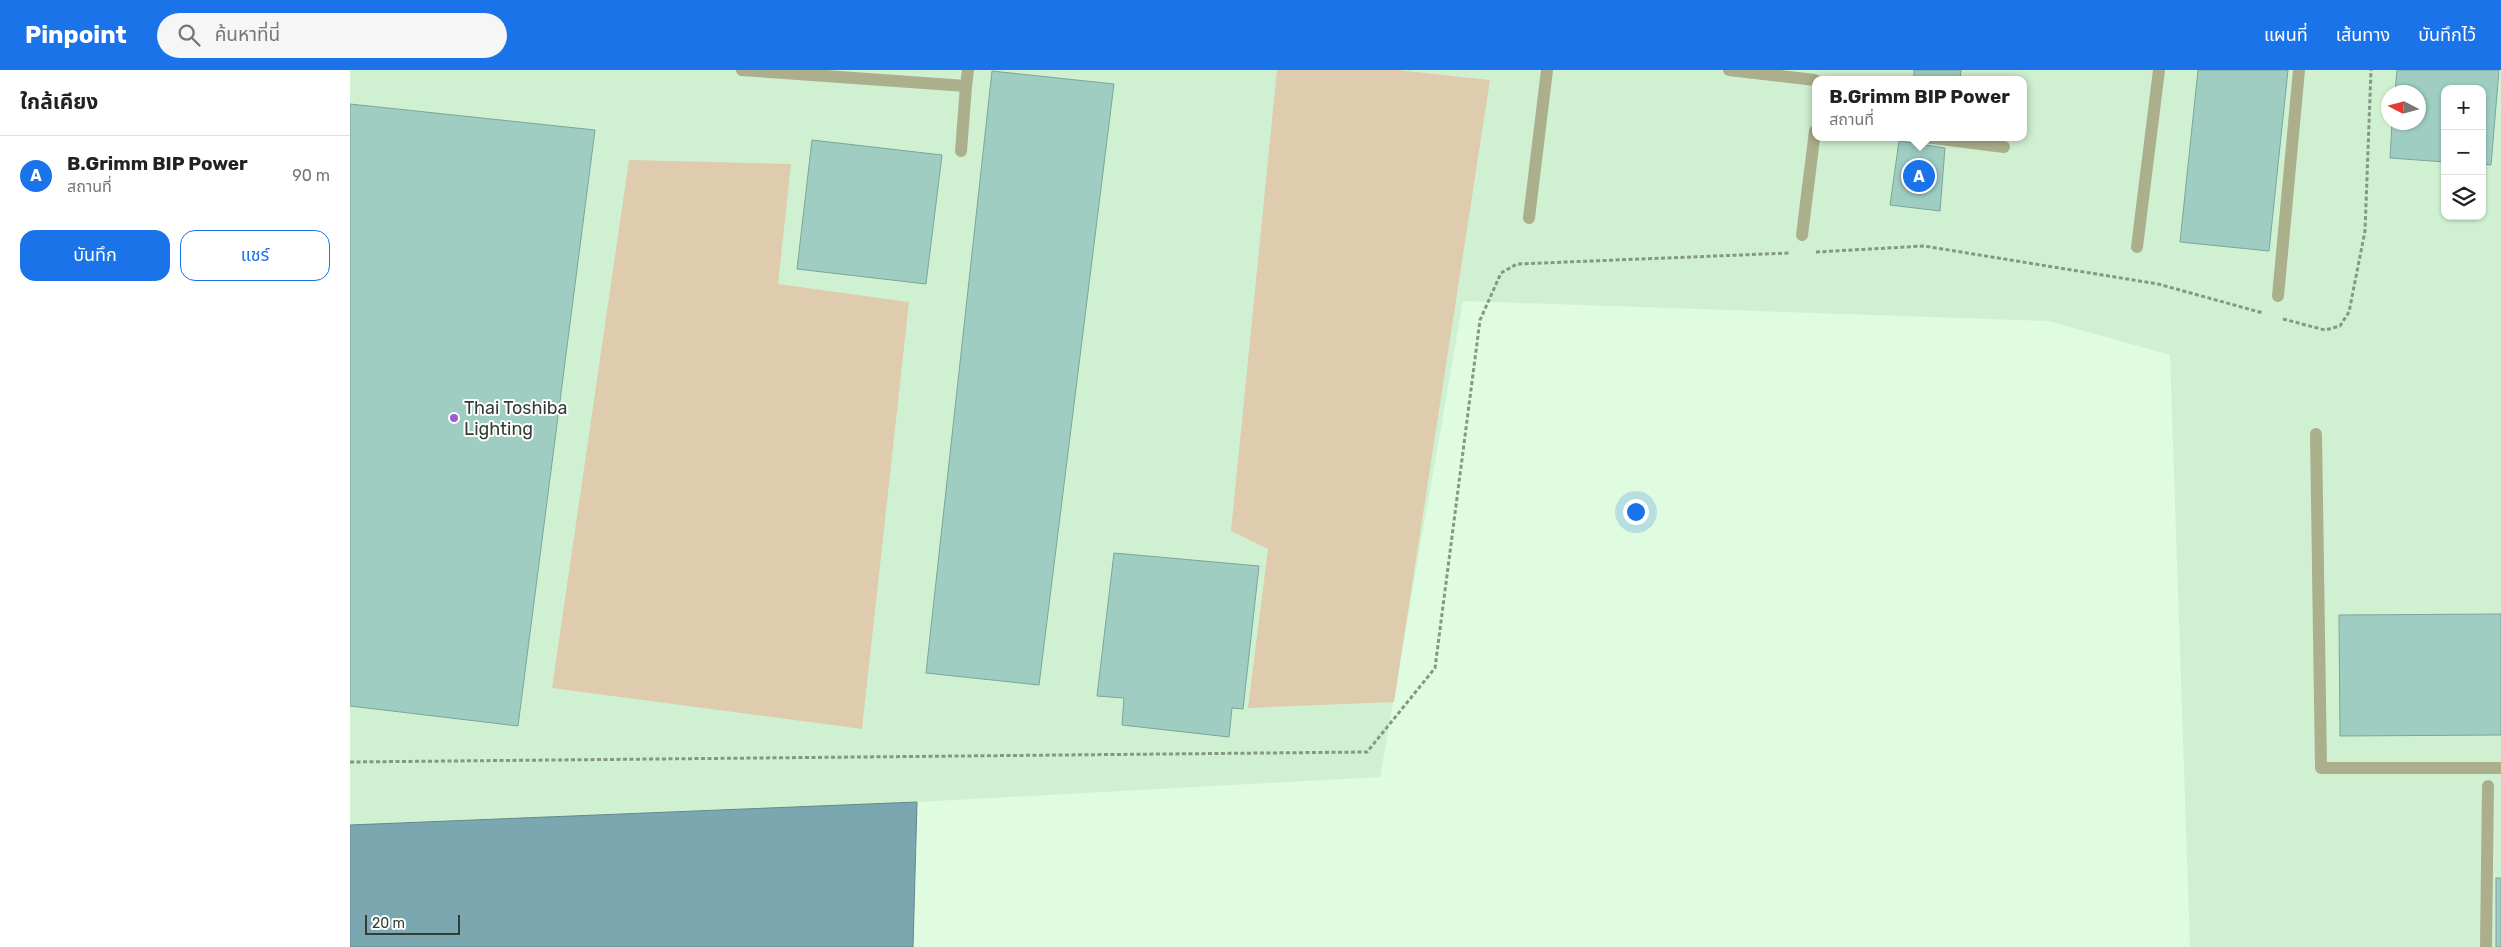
<!DOCTYPE html>
<html lang="th">
<meta charset="utf-8">
<style>
body{margin:0;font-family:Rubik,"Noto Sans Thai",sans-serif;background:#f6f6f6;color:#222}
.controls{position:absolute;right:15px;top:15px;display:grid;overflow:hidden;border-radius:10px;box-shadow:0 1px 4px #0004}
.controls button{width:45px;height:45px;display:grid;place-items:center;padding:0;border:0;border-bottom:1px solid #e0e0e0;background:#fff;color:#222;font:25px sans-serif}
.compass{position:absolute;left:2031px;top:15px;width:45px;height:45px;border-radius:50%;background:#fff;box-shadow:0 1px 4px #0004;rotate:276deg}
.scale{position:absolute;left:15px;bottom:12px;width:95px;box-sizing:border-box;padding-left:5px;border:2px solid #323e33;border-top:0;font-size:14px;line-height:18px;white-space:nowrap;color:#323e33;-webkit-text-stroke:4px #fff;paint-order:stroke}
.you{position:absolute;left:1285px;top:441px;width:18px;height:18px;margin:-12px;border:4px solid #fff;border-radius:50%;background:#1a73e8;box-shadow:0 0 0 8px #1a73e833}
.badge{display:grid;place-items:center;width:32px;height:32px;border-radius:50%;background:#1a73e8;color:#fff;font-size:16px;font-weight:700}
.pin{position:absolute;translate:-50% -50%;border:2px solid #fff;box-shadow:0 1px 5px #0006}
.popup{position:absolute;left:1462px;top:6px;width:215px;height:65px;box-sizing:border-box;display:grid;place-content:center;border-radius:10px;background:#fff;filter:drop-shadow(0 1px 4px #0005);font-size:16px;white-space:nowrap;color:#767676}
.popup b{font-size:19px;color:#222}
.popup::after{content:'';position:absolute;left:50%;top:100%;margin-left:-10px;border:10px solid transparent;border-top-color:#fff}
.list{margin:0;padding:0;list-style:none}
h2{display:flex;justify-content:space-between;align-items:center;height:65px;margin:0;padding:0 20px;font-size:21px}
h2 small{font-size:16px;font-weight:400;color:#767676}
.list li{display:grid;grid-template-columns:32px 1fr auto;gap:15px;align-items:center;box-sizing:border-box;height:80px;padding:0 20px;border-top:1px solid #e0e0e0}
.list b{display:block;font-size:19px;white-space:nowrap}
.list p{margin:0;font-size:16px;white-space:nowrap;color:#767676}
.list em{font-size:16px;font-style:normal;color:#767676}
.actions{display:flex;gap:10px;padding:15px 20px}
.actions a{flex:1;padding:11px 0;border:1px solid #1a73e8;border-radius:15px;text-align:center;font-size:18px;color:#1a73e8}
.actions .main{background:#1a73e8;color:#fff}
.icon{flex:none;width:28px;height:28px;fill:none;stroke:currentColor;stroke-width:2;stroke-linecap:round;stroke-linejoin:round}
.map{position:relative;flex:none;width:2151px;height:877px;overflow:hidden}
header{display:flex;align-items:center;gap:30px;box-sizing:border-box;height:70px;padding:0 25px;background:#1a73e8;color:#fff}
header strong{font-size:24px}
nav{display:flex;gap:28px;margin-inline-start:auto;font-size:18px}
.search{width:350px;height:45px;background:#f6f6f6;display:flex;align-items:center;gap:12px;box-sizing:border-box;padding:0 18px;border-radius:28px;color:#767676;font-size:19px}
main{display:flex}
aside{flex:1;background:#fff}
.map>svg:first-child{display:block}
</style>
<header>
<strong>Pinpoint</strong>
<div class="search"><svg class="icon" aria-label="search" viewBox="0 0 24 24"><circle cx="10" cy="10" r="6"/><path d="M15 15l6 6"/></svg>ค้นหาที่นี่</div>
<nav><a>แผนที่</a><a>เส้นทาง</a><a>บันทึกไว้</a></nav>
</header>
<main>
<aside>
<h2>ใกล้เคียง<small></small></h2>
<ul class="list">
<li><span class="badge">A</span><div><b>B.Grimm BIP Power</b><p>สถานที่</p></div><em>90 m</em></li>
</ul>
<div class="actions"><a class="main">บันทึก</a><a>แชร์</a></div>
</aside>
<div class="map">
<svg width="2151" height="877" viewBox="0 0 2151 877">
<rect width="100%" height="100%" fill="#dffbe0"/>
<path fill="#d0f1d1" fill-rule="evenodd" d="M0,0H2151V877H1840L1820,285L1699,251L1113,231L1030,707L567,732L0,755ZM1465,10H1673V67H1465ZM2095,19H2132V146H2095ZM2038,22H2068V52H2038Z"/>
<g fill="#dfccae">
<polygon points="927,0 1047,0 1140,10 1044,632 898,638 918,479 881,461"/>
<polygon points="279,90 441,94 428,214 559,232 512,659 202,618"/>
</g>
<polygon fill="#7aa7b0" stroke="#64888a" points="567,732 563,877 0,877 0,755"/>
<g fill="#9fcdc2" stroke="#7ba59b">
<polygon points="1564,0 1611,0 1610,10 1564,10"/>
<polygon points="1848,0 1938,0 1919,181 1830,172"/>
<polygon points="2047,0 2149,0 2141,95 2132,94 2132,19 2095,19 2095,92 2040,88 2042,52 2068,52 2068,22 2045,22"/>
<polygon points="642,1 764,14 689,615 576,603"/>
<polygon points="0,34 245,60 168,656 0,636"/>
<polygon points="462,70 592,85 576,214 447,199"/>
<polygon points="1549,71 1595,78 1590,141 1540,135"/>
<polygon points="764,483 909,496 893,639 882,638 879,667 772,655 774,628 747,626"/>
<polygon points="2151,544 2151,665 1990,666 1989,545"/>
<rect x="2146" y="808" width="5" height="69"/>
</g>
<g fill="none" stroke-linecap="round" stroke-linejoin="round">
<g stroke="#849885" stroke-width="3" stroke-dasharray="4 2.5" stroke-linecap="butt">
<polyline points="1466,182 1574,176 1808,214 1913,243"/>
<polyline points="1933,249 1975,260 1990,256 1999,242 2015,161 2021,0"/>
<polyline points="0,692 1017,682 1085,598 1130,250 1151,203 1167,194 1440,183"/>
</g>
<g stroke="#abaf8b" stroke-width="12">
<polyline points="392,0 616,16 618,0"/>
<polyline points="1575,67 1654,77"/>
<polyline points="611,81 616,16"/>
<polyline points="1179,148 1197,0"/>
<polyline points="1452,165 1465,61"/>
<polyline points="1787,177 1809,0"/>
<polyline points="1928,226 1949,0"/>
<polyline points="1966,364 1971,698 2151,698"/>
<polyline points="2136,877 2138,716"/>
</g>
<polyline stroke="#abaf8b" stroke-width="12" points="1379,0 1465,10"/>
</g>
<circle fill="#a059ce" stroke="#fff" stroke-width="2" cx="104" cy="348" r="5"/>
<g text-anchor="middle" stroke-width="4" stroke-linejoin="round" paint-order="stroke">
<g font-size="18" fill="#323e33" stroke="#fff" text-anchor="start">
<text x="114" y="344">Thai Toshiba<tspan x="114" dy="21">Lighting</tspan></text>
</g>
</g>
</svg>
<div class="controls">
<button>+</button>
<button>−</button>
<button><svg class="icon" aria-label="layers" viewBox="0 0 24 24"><path d="M12 4l9 5-9 5-9-5zM3 14l9 5 9-5"/></svg></button>
</div>
<svg class="compass" viewBox="-18 -18 36 36"><path d="M0-13l5 13h-10z" fill="#e53935"/><path d="M0 13l5-13h-10z" fill="#767676"/></svg>
<div class="scale">20 m</div>
<div class="you"></div>
<div class="pin badge" style="left:1569px;top:106px">A</div>
<div class="popup"><b>B.Grimm BIP Power</b>สถานที่</div>
</div>
</main>
